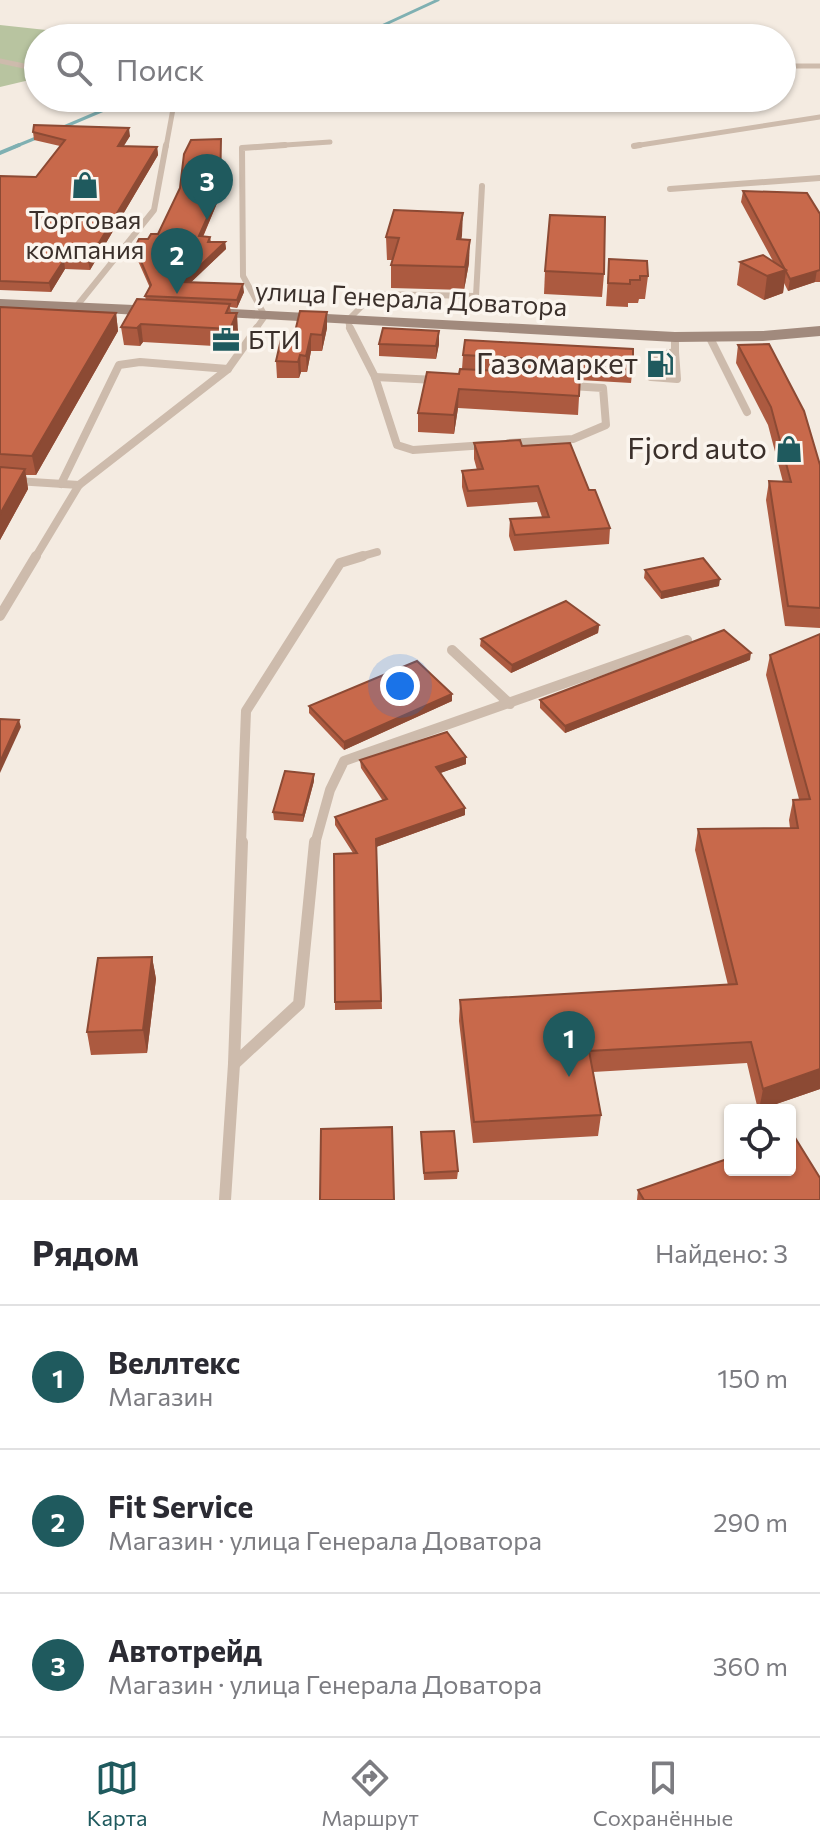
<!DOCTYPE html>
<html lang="ru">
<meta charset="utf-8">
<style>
body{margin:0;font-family:Commissioner,sans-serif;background:#f7f7f7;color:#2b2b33}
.controls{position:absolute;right:24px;bottom:24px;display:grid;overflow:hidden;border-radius:8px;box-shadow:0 2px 6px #0004}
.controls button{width:72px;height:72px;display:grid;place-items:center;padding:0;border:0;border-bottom:2px solid #e1e1e2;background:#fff;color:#2b2b33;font:40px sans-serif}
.you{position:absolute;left:400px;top:686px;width:28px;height:28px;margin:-20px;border:6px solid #fff;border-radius:50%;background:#1a73e8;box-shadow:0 0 0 12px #1a73e833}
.badge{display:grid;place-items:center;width:52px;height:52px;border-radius:50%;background:#1f5a5e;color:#fff;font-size:26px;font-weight:700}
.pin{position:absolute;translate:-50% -66px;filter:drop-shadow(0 2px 4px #0008)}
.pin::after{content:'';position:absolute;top:42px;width:28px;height:24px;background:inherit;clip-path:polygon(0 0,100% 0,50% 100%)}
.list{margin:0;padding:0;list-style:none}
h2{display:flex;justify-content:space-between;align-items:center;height:104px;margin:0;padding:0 32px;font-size:34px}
h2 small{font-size:26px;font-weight:400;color:#7c7c81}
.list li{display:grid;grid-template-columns:52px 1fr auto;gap:24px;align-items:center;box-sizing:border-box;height:144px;padding:0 32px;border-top:2px solid #e1e1e2}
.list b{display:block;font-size:30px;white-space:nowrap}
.list p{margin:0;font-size:26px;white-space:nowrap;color:#7c7c81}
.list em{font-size:26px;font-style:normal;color:#7c7c81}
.icon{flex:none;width:44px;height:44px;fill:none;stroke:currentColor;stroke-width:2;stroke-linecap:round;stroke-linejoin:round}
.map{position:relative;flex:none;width:820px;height:1200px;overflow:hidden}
.search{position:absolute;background:#fff;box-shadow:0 2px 6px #0004;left:24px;right:24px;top:24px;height:88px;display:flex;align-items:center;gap:20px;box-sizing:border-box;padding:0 28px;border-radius:44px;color:#7c7c81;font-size:30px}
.sheet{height:536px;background:#fff}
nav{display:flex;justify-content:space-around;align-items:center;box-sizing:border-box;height:112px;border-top:2px solid #e1e1e2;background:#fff;font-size:22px;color:#7c7c81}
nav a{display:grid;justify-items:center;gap:4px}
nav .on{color:#1f5a5e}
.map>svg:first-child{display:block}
</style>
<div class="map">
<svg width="820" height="1200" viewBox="0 0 820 1200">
<rect width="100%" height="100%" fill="#f4ebe1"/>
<polygon fill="#b8c4a0" points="0,25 120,38 38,38 38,78 0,87"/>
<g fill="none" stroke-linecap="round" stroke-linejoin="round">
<g stroke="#7fb0b2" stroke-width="3">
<polyline points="381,38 362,35 438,0"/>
<polyline points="59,129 132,98"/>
<polyline points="14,147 41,136"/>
</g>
<polyline stroke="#7fb0b2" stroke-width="4" points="0,153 19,145"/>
<g stroke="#cdbbac" stroke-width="5">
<polyline points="0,61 38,69"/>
<polyline points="782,66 820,66"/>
<polyline points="634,146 820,117"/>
<polyline points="166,147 173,109 167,98"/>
<polyline points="256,147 330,142"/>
</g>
<g stroke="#cdbbac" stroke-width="6">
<polyline points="634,146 640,145"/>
<polyline points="670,189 820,178"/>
<polyline points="76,307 154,210 166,145"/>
<polyline points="255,330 265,316 243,276 242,148 285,145"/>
<polyline points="350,330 348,320 374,294 476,296 482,186"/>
</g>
<g stroke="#cdbbac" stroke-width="8">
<polyline points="350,328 375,377 397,445 413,450 486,445"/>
<polyline points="675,337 675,352"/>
<polyline points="710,338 747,412"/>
<polygon points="675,352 677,379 651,377 650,358"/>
<polyline points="375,377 436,380"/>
<polyline points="509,443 573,439 606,425 603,388 571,386"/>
<polyline points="0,480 79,485"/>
<polyline points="61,484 119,365 140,362 228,369"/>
<polyline points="35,558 79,485 228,369 257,328"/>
<polyline points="356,558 377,552"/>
</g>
<g stroke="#cdbbac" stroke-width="10">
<polyline points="0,616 36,556"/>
<polyline points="452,650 510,704"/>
<polyline points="241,844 246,711 340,563 363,556"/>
<polyline points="315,844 330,790 344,761 687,640"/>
</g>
<g stroke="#cdbbac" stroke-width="12">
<polyline points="234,1064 299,1004 315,842"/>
<polyline points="225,1200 234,1064 242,842"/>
</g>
<g fill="#a18a7d" fill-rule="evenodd">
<polygon points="0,299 156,306 164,311 156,316 0,307"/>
<polygon points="212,308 675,332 763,331 820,326 820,336 763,341 675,342 207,316 207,310"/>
</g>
</g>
<g fill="#ac5a40">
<polygon points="33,132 130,136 123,146 157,147 158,155 90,270 65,269 51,292 0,290 0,176 36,177 60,146 34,140"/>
<polygon points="221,139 220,196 203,237 210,237 211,242 225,242 226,249 191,282 244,292 237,308 230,307 231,313 238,331 232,347 143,342 140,346 124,345 121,327 146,300 145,296 150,288 135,254 135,247 158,234"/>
<polygon points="743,191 820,214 820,282 815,282 788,291 784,283 783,293 764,300 737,285 740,262 773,261 741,202"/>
<polygon points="462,235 461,240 469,263 464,290 391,288 391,265 393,260 387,260 386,237"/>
<polygon points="609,259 648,276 645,299 639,299 638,303 628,303 628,307 606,306"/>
<polygon points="545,271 604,274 602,297 544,294"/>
<polygon points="0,307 116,313 118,331 36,475 26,475 28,489 0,540"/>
<polygon points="327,328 322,351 311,351 307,372 301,372 299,378 277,378 276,361 294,336"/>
<polygon points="379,344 439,344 436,359 379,356"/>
<polygon points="738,345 820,465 820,628 785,626 766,500 769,481 783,482 768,425 736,363"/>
<polygon points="463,355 633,364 631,383 580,380 578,415 458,408 454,434 418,432 418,413 459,374 462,369"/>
<polygon points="474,443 522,446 589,490 610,528 609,544 514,551 509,536 510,519 542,517 537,502 467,507 462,487 462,471 477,470 474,459"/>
<polygon points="645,570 719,586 661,599 644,578"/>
<polygon points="599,625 598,633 511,673 480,646 481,639"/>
<polygon points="820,634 820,1089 758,1110 747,1063 593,1072 601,1115 598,1136 473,1143 459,1021 460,1000 728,985 695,850 698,829 790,828 789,820 793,800 799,799 766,675 770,655"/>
<polygon points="750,660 565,733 540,708 540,700"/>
<polygon points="452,694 452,701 344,750 309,713 309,706"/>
<polygon points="360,760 466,764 440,773 465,815 376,847 382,1009 335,1010 334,854 353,853 335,825 335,817 383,801 361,768"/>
<polygon points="314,781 303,822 274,820 273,812"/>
<polygon points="152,957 156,979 147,1053 91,1055 87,1032"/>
<polygon points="421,1132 458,1171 457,1179 424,1180"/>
<polygon points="638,1190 820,1200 637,1200"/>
</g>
<g fill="#8c4a34">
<polygon points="129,128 130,136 119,154 118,146"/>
<polygon points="221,139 220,196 200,243 199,236"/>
<polygon points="157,147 158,155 90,270 88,261"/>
<polygon points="463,213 462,235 457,262 457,239"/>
<polygon points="470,240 469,263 464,290 465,267"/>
<polygon points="225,242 226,249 184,289 183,282"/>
<polygon points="64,260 65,269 51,292 49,283"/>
<polygon points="786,270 783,293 764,300 767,276"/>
<polygon points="817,270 815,282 788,291 790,279"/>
<polygon points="243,284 244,292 237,308 237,300"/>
<polygon points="327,312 327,328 322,351 322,335"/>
<polygon points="116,313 118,331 36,475 32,456"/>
<polygon points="237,313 238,331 232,347 230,329"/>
<polygon points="141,324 143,342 140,346 137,328"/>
<polygon points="439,331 439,344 436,359 436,346"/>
<polygon points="311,334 311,351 307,372 306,356"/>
<polygon points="300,355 301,372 299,378 298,362"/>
<polygon points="459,389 458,408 454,434 454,415"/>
<polygon points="25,469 28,489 0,540 0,514"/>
<polygon points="720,579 719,586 661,599 661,592"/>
<polygon points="599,625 598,633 511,673 512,665"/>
<polygon points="751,653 750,660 565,733 565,726"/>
<polygon points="452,694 452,701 344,750 344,742"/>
<polygon points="19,720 21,727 0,773 0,762"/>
<polygon points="466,757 466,764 435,775 436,767"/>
<polygon points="314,774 314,781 303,822 303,815"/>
<polygon points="465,808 465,815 376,847 376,839"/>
<polygon points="152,957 156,979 147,1053 143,1030"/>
<polygon points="820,1069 820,1089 759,1110 763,1089"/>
</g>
<g fill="#c8694b" stroke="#8c4a34" stroke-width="2">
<polygon points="34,125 129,128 118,146 157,147 88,261 64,260 49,283 0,281 0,176 36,177 65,140 33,132"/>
<polygon points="221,139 220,189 199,236 210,237 208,242 225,242 183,282 243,284 237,300 145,296 151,285 135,247 139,239 148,239 151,234 158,234 180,188 184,154 191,140"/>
<polygon points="743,191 807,193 820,214 820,270 790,279"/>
<polygon points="394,210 463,213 457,239 470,240 465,267 391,265 399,238 386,237"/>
<polygon points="550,215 605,217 604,274 545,271"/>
<polygon points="763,255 786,270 767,276 740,262"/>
<polygon points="609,259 647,261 648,276 640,276 640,280 630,280 630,284 608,283"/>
<polygon points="137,299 230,304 226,313 237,313 230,329 141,324 137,328 121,327"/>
<polygon points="0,307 116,313 32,456 0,454"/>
<polygon points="300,311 327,312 322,335 311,334 306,356 300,355 298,362 276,361 282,335 294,336"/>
<polygon points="383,328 439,331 436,346 379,344"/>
<polygon points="465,340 633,349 633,364 463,355"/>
<polygon points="769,344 804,411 820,465 820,608 788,606 769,481 791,482 771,407 738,345"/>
<polygon points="460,369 580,375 579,396 459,389 454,415 418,413 427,372 459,374"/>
<polygon points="520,440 522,446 570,443 589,490 595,490 610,528 515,535 510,519 549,517 538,486 468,491 462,471 483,469 474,443"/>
<polygon points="0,467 25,469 0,514"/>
<polygon points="703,558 720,579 661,592 645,570"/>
<polygon points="566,601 599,625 512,665 481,639"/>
<polygon points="724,630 751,653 565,726 540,700"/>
<polygon points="820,634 820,1069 763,1089 751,1042 589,1051 601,1115 474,1122 460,1000 737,984 698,829 798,828 793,800 810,799 770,655"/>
<polygon points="417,661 452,694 344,742 309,706"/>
<polygon points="0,719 19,720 0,762"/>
<polygon points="447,732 466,757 436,767 465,808 376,839 381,1001 335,1002 334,854 357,853 335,817 387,799 360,760"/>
<polygon points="285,771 314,774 303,815 273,812"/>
<polygon points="152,957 143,1030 87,1032 98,958"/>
<polygon points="392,1127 394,1200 320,1200 321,1129"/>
<polygon points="454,1131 458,1171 424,1173 421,1132"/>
<polygon points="794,1136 820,1178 820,1200 644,1200 638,1190 730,1158 730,1170 790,1170 790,1137"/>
</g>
<defs>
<g id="shop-bare" transform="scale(2.16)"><path d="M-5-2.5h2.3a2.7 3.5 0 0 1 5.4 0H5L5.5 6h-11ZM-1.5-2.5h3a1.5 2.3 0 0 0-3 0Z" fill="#1f5a5e" stroke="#fbf5ee" stroke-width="2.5" paint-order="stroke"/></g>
<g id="office-bare" transform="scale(2.16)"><path d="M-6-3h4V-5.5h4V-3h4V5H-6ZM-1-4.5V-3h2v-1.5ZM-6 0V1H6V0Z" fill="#1f5a5e" stroke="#fbf5ee" stroke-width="2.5" paint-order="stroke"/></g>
<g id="fuel-bare" transform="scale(2.16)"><path d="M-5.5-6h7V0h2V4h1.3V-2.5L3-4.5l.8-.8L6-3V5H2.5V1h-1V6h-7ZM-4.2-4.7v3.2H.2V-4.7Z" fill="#1f5a5e" stroke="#fbf5ee" stroke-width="2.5" paint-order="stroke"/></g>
</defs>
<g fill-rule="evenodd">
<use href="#shop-bare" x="85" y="185"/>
<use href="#office-bare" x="226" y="340"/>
<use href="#fuel-bare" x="660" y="364"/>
<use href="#shop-bare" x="789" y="449"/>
</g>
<g text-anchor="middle" stroke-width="7" stroke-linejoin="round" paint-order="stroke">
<g font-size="26" fill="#3b302b" stroke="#fbf5ee">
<text x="85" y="229">Торговая<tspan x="85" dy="30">компания</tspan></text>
<text x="248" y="349" text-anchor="start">БТИ</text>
</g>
<g font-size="26" fill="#3b302b" stroke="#fbf5ee">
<text transform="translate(411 299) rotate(3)" y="9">улица Генерала Доватора</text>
</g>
<g font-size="30" fill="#3b302b" stroke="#fbf5ee" text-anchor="end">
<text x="638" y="374">Газомаркет</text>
<text x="767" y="459">Fjord auto</text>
</g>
</g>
</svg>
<div class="controls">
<button><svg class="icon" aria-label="locate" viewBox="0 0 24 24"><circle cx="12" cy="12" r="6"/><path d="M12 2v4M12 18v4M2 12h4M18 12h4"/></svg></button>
</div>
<div class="you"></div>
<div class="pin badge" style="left:569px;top:1077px">1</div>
<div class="pin badge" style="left:177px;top:294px">2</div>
<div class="pin badge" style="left:207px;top:220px">3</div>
<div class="search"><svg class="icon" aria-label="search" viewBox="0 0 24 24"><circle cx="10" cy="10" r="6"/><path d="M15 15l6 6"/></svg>Поиск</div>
</div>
<section class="sheet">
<h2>Рядом<small>Найдено: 3</small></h2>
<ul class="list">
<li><span class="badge">1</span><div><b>Веллтекс</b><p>Магазин</p></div><em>150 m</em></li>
<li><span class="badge">2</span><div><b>Fit Service</b><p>Магазин · улица Генерала Доватора</p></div><em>290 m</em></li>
<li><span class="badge">3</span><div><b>Автотрейд</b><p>Магазин · улица Генерала Доватора</p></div><em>360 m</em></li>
</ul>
</section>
<nav>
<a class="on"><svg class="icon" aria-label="map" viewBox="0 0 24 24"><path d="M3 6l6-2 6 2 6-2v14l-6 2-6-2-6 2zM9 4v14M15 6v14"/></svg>Карта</a>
<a><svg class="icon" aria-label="directions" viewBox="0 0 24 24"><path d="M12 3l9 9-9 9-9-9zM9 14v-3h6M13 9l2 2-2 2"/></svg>Маршрут</a>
<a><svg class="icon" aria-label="saved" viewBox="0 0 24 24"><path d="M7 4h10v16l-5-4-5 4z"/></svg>Сохранённые</a>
</nav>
